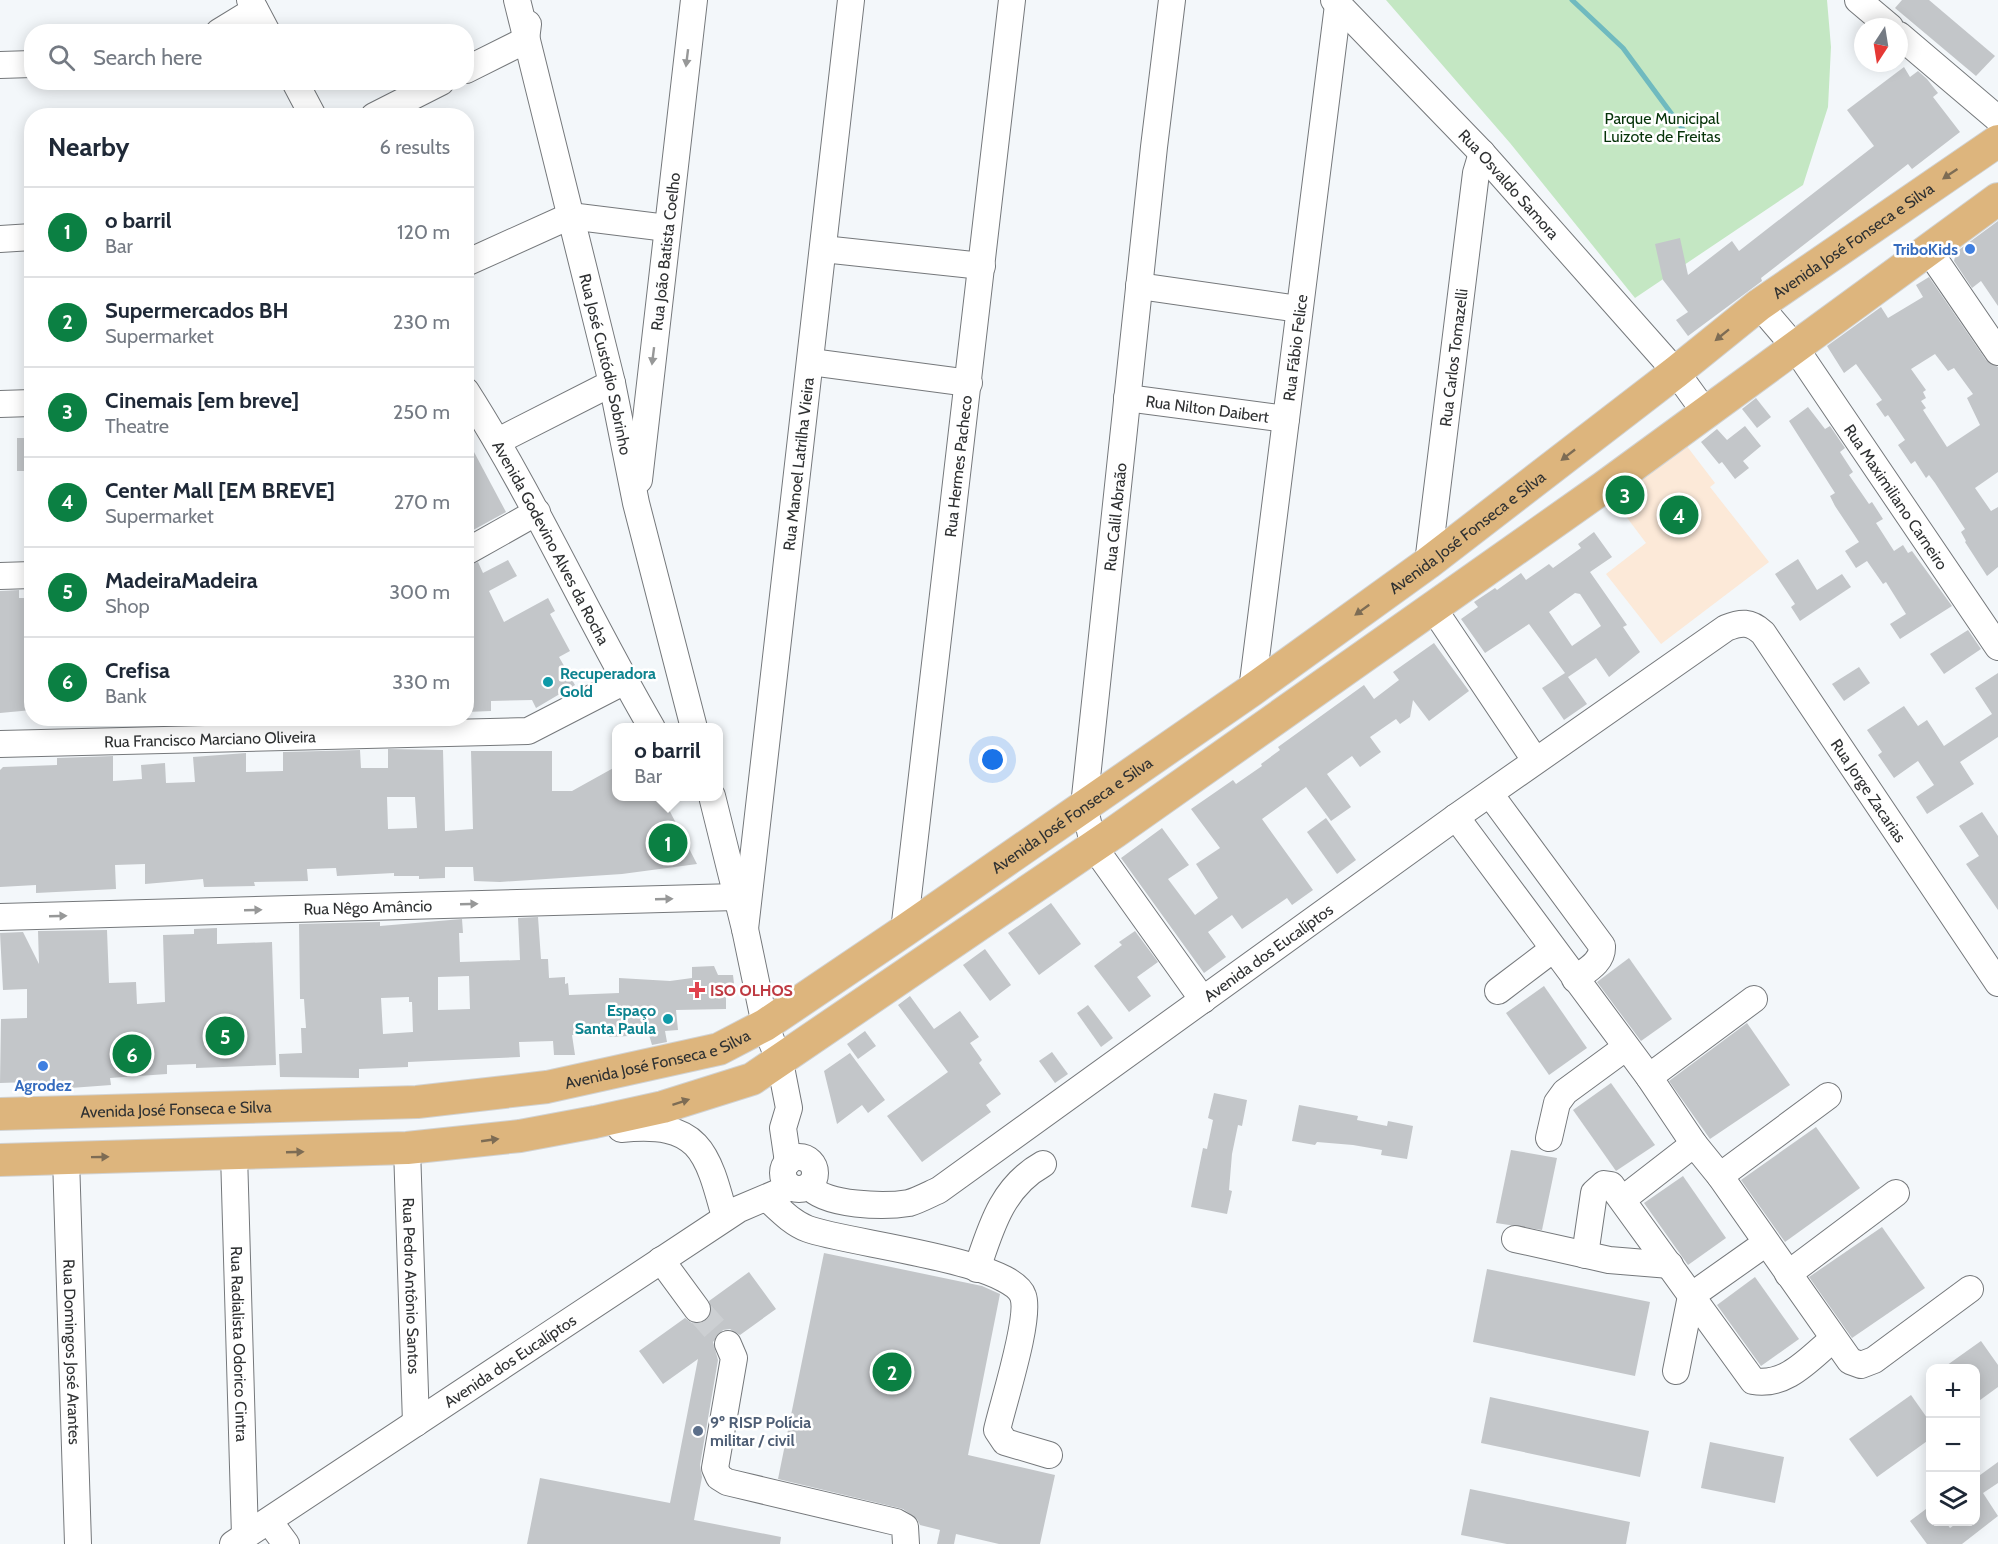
<!DOCTYPE html>
<meta charset="utf-8">
<style>
body{margin:0;font-family:Cabin,sans-serif;background:#f2f2f3;color:#1f2937}
.controls{position:absolute;right:18px;bottom:18px;display:grid;overflow:hidden;border-radius:12px;box-shadow:0 3px 15px #0003}
.controls button{width:54px;height:54px;display:grid;place-items:center;padding:0;border:0;border-bottom:2px solid #e0e1e3;background:#fff;color:#1f2937;font:30px sans-serif}
.compass{position:absolute;left:1854px;top:18px;width:54px;height:54px;border-radius:50%;background:#fff;box-shadow:0 3px 15px #0003;rotate:192deg}
.you{position:absolute;left:993px;top:760px;width:21px;height:21px;margin:-15px;border:4px solid #fff;border-radius:50%;background:#1a73e8;box-shadow:0 0 0 9px #1a73e833}
.badge{display:grid;place-items:center;width:39px;height:39px;border-radius:50%;background:#0b8043;color:#fff;font-size:20px;font-weight:700}
.pin{position:absolute;translate:-50% -50%;border:3px solid #fff;box-shadow:0 2px 6px #0006}
.popup{position:absolute;left:612px;top:723px;width:111px;height:78px;box-sizing:border-box;display:grid;place-content:center;border-radius:12px;background:#fff;filter:drop-shadow(0 2px 4px #0005);font-size:20px;white-space:nowrap;color:#747a83}
.popup b{font-size:22px;color:#1f2937}
.popup::after{content:'';position:absolute;left:50%;top:100%;margin-left:-12px;border:12px solid transparent;border-top-color:#fff}
.list{margin:0;padding:0;list-style:none}
h2{display:flex;justify-content:space-between;align-items:center;height:78px;margin:0;padding:0 24px;font-size:26px}
h2 small{font-size:20px;font-weight:400;color:#747a83}
.list li{display:grid;grid-template-columns:39px 1fr auto;gap:18px;align-items:center;box-sizing:border-box;height:90px;padding:0 24px;border-top:2px solid #e0e1e3}
.list b{display:block;font-size:22px;white-space:nowrap}
.list p{margin:0;font-size:20px;white-space:nowrap;color:#747a83}
.list em{font-size:20px;font-style:normal;color:#747a83}
.icon{flex:none;width:33px;height:33px;fill:none;stroke:currentColor;stroke-width:2;stroke-linecap:round;stroke-linejoin:round}
.map{position:relative;flex:none;width:1998px;height:1544px;overflow:hidden}
.search{position:absolute;background:#fff;box-shadow:0 3px 15px #0003;left:24px;top:24px;width:450px;height:66px;display:flex;align-items:center;gap:15px;box-sizing:border-box;padding:0 21px;border-radius:24px;color:#747a83;font-size:22px}
.panel{position:absolute;background:#fff;box-shadow:0 3px 15px #0003;left:24px;top:108px;width:450px;height:618px;border-radius:24px}
.map>svg:first-child{display:block}
</style>
<div class="map">
<svg width="1998" height="1544" viewBox="0 0 1998 1544">
<rect width="100%" height="100%" fill="#f3f7fa"/>
<polygon fill="#fce9d8" points="1676,432 1715,483 1710,487 1769,562 1661,644 1606,574 1646,543 1604,487"/>
<polygon fill="#c4e7c3" points="1386,0 1827,0 1831,47 1828,107 1803,185 1635,298 1510,143"/>
<g fill="none" stroke-linecap="round" stroke-linejoin="round">
<polyline stroke="#70babf" stroke-width="5" points="1572,0 1623,48 1685,132"/>
</g>
<g fill="#c3c6c9" fill-rule="evenodd">
<polygon points="1902,0 1929,0 1995,56 1976,76 1895,8"/>
<polygon points="1904,67 1910,77 1918,71 1927,79 1938,93 1933,97 1960,132 1912,169 1908,164 1761,278 1762,281 1688,336 1676,320 1688,312 1663,280 1655,244 1680,238 1688,275 1732,241 1739,251 1874,146 1847,110"/>
<polygon points="1998,221 1998,306 1981,281 1972,288 1954,261 1956,252"/>
<path d="M1929,277L1986,360L1998,367V472L1975,488L1991,511L1998,507V567L1987,576L1965,542L1966,541L1961,532L1965,529L1935,483L1929,475L1926,478L1915,461L1911,464L1898,445L1905,440L1888,415L1885,417L1876,404L1882,400L1856,364L1844,373L1827,346L1881,307L1888,318L1923,297L1916,285ZM1935,354L1948,371L1954,368L1973,394L1967,398L1980,425L1947,447L1923,410L1926,408L1921,401L1926,398L1923,392L1926,390L1911,369Z"/>
<polygon points="1756,398 1771,417 1757,428 1742,409"/>
<polygon points="1808,407 1825,429 1830,426 1845,448 1840,452 1853,472 1849,475 1869,504 1872,502 1883,519 1876,523 1894,551 1903,545 1908,553 1912,551 1952,606 1900,639 1890,624 1906,614 1886,582 1883,584 1867,561 1856,568 1845,551 1859,542 1835,506 1830,496 1835,493 1789,421"/>
<polygon points="1745,426 1761,446 1743,461 1749,468 1735,479 1722,462 1719,464 1701,442 1717,429 1727,440"/>
<polygon points="466,437 506,512 466,534"/>
<rect x="17" y="438" width="15" height="33"/>
<path d="M1594,532L1612,557L1590,572L1627,625L1623,627L1640,652L1609,677L1596,658L1568,677L1587,704L1564,720L1542,688L1565,673L1529,624L1485,653L1461,619L1478,607L1474,602L1495,588L1497,590L1521,573L1526,580L1549,564L1553,568L1581,548L1578,544ZM1575,593L1580,594L1601,626L1572,646L1549,612Z"/>
<polygon points="1798,559 1817,590 1842,574 1851,587 1800,621 1791,607 1795,604 1775,574"/>
<polygon points="508,560 517,576 489,591 504,622 548,598 555,611 550,614 570,651 559,657 575,685 536,708 532,700 491,701 491,711 466,712 466,662 472,662 471,631 466,631 466,567 478,562 483,573"/>
<polygon points="19,590 19,598 32,598 32,710 0,713 0,591"/>
<polygon points="1968,630 1981,649 1944,674 1930,654"/>
<polygon points="1434,643 1469,691 1429,721 1413,700 1410,717 1400,724 1396,719 1370,737 1381,752 1360,767 1352,756 1327,774 1351,807 1331,821 1306,787 1262,819 1313,890 1292,905 1287,898 1242,929 1232,915 1208,932 1226,957 1204,973 1121,858 1162,828 1189,865 1168,879 1195,915 1218,898 1196,864 1220,848 1191,809 1233,780 1236,784 1262,766 1261,764 1280,750 1278,747 1364,685 1374,699 1399,680 1393,672"/>
<polygon points="1859,667 1870,683 1844,701 1832,684"/>
<polygon points="1998,673 1998,737 1960,762 1974,784 1927,814 1916,797 1934,785 1918,761 1894,778 1878,755 1882,752 1867,730 1904,706 1918,726 1927,720 1944,746 1992,714 1975,688"/>
<path d="M388,749L443,750L445,831L473,829L471,751H552V791H572L617,766V796H662L697,864L622,874L500,882L474,881L473,867H445V878L419,879V876H394V873L337,876L336,868L307,869L308,881L254,882L255,886L204,887L203,879L145,884V864L115,865L116,889L36,893V885L0,887V770L3,767L57,765V758L113,756V781L142,779L141,765L165,763L166,783L195,782L193,757L246,753V772L283,771V752L360,750L361,768H388ZM387,797H415L417,828L388,829Z"/>
<polygon points="1982,812 1998,836 1998,910 1966,864 1979,856 1959,826"/>
<polygon points="1326,818 1356,860 1337,874 1307,832"/>
<polygon points="1051,903 1081,944 1039,975 1008,933"/>
<path d="M538,917L541,959H548L549,978L565,977V984L568,983L569,995L619,993V978L670,981L692,978V967L714,966L718,975H733L735,992L726,993V1009L676,1010L678,1030L665,1031L667,1042L652,1045L649,1035L609,1037V1034L572,1035L575,1055H554L553,1041L519,1042L520,1057L408,1062V1067L359,1069V1078L280,1077L279,1054L302,1053L301,1028H306L304,999H300L299,924L380,922V926L462,919L463,933H459L460,962L520,960L518,918ZM469,976L470,1009L438,1010V977ZM409,997V1002H412L413,1032L383,1034L381,998Z"/>
<polygon points="217,928 217,944 272,942 276,1065 196,1068 196,1064 167,1065 167,1074 110,1078 111,1085 57,1089 30,1090 30,1082 0,1083 1,1019 27,1018 27,989 3,990 0,933 23,932 39,964 38,931 107,930 109,983 136,982 137,1004 165,1002 163,935 194,934 194,929"/>
<polygon points="1135,931 1158,962 1137,977 1151,996 1129,1012 1094,966 1122,945 1119,942"/>
<polygon points="985,949 1011,985 990,1001 963,965"/>
<polygon points="1629,958 1672,1019 1641,1041 1597,982"/>
<polygon points="1544,986 1587,1048 1549,1075 1506,1013"/>
<polygon points="910,996 934,1029 960,1011 979,1037 970,1043 982,1060 979,1063 1001,1094 986,1105 991,1112 922,1162 887,1116 948,1072 898,1005"/>
<polygon points="1088,1005 1113,1038 1101,1047 1077,1013"/>
<polygon points="1747,1023 1790,1085 1710,1139 1669,1081"/>
<polygon points="865,1031 876,1046 858,1059 847,1044"/>
<polygon points="1052,1052 1068,1074 1055,1083 1039,1061"/>
<polygon points="850,1053 885,1100 868,1113 862,1105 837,1124 824,1071"/>
<polygon points="1611,1083 1655,1145 1616,1171 1573,1110"/>
<polygon points="1214,1093 1247,1100 1242,1126 1238,1125 1232,1154 1229,1190 1232,1191 1227,1214 1191,1207 1203,1148 1207,1149 1213,1120 1208,1118"/>
<polygon points="1299,1105 1358,1116 1357,1120 1387,1126 1388,1121 1413,1126 1407,1159 1381,1155 1382,1150 1353,1145 1317,1142 1315,1145 1292,1141"/>
<polygon points="1816,1127 1860,1188 1785,1242 1741,1180"/>
<polygon points="1511,1150 1557,1158 1542,1230 1496,1223"/>
<polygon points="1683,1176 1726,1238 1688,1265 1644,1203"/>
<polygon points="1882,1227 1925,1288 1852,1338 1809,1277"/>
<polygon points="824,1253 982,1286 1000,1294 968,1455 1055,1475 1040,1544 999,1544 956,1534 954,1544 937,1544 940,1530 920,1525 917,1519 903,1509 778,1479"/>
<polygon points="1487,1269 1650,1302 1635,1376 1473,1342"/>
<polygon points="749,1272 776,1309 740,1335 730,1329 723,1330 713,1342 718,1360 700,1465 702,1477 694,1520 781,1537 780,1544 527,1544 540,1478 670,1503 698,1359 663,1384 639,1351 685,1318 692,1323 705,1321 711,1314 709,1301"/>
<polygon points="1755,1277 1799,1339 1761,1366 1717,1305"/>
<polygon points="1981,1341 1998,1365 1998,1387 1976,1403 1976,1368 1943,1368"/>
<polygon points="1911,1395 1930,1422 1930,1439 1877,1477 1849,1439"/>
<polygon points="1490,1397 1649,1431 1640,1477 1481,1443"/>
<polygon points="1710,1442 1784,1457 1775,1503 1701,1488"/>
<polygon points="1998,1462 1998,1483 1983,1493 1998,1516 1962,1544 1927,1544 1910,1521 1930,1506 1930,1521 1945,1521 1950,1528 1960,1521 1976,1521 1976,1478"/>
<polygon points="1470,1489 1630,1522 1626,1544 1507,1544 1461,1535"/>
</g>
<g fill="none" stroke-linecap="round" stroke-linejoin="round">
<polyline stroke="#cccfd2" stroke-width="26" stroke-dasharray="26 13" stroke-linecap="butt" points="697,1309 728,1344"/>
<g stroke="#75787b" stroke-width="28">
<g id="minor">
<polyline points="250,0 267,32"/>
<path id="s1" d="M517,0L612,383L636,503L694,728"/>
<polyline points="1172,0 1154,147 1084,806 1094,847 1203,1000"/>
<path id="s2" d="M1334,0L1482,153L1676,372L1705,412"/>
<polyline points="1858,0 1890,27"/>
<polyline points="219,32 255,10"/>
<polyline points="1899,35 1998,119"/>
<polyline points="0,65 32,64"/>
<polyline points="466,70 526,40 528,24"/>
<polyline points="295,82 313,116"/>
<polyline points="374,116 441,82"/>
<polyline points="0,239 32,237"/>
<polyline points="823,249 982,266"/>
<polyline points="1929,251 1998,352"/>
<polyline points="466,263 570,216 667,228"/>
<polyline points="1139,286 1299,309"/>
<path id="s3" d="M1759,305L1794,346L1998,647"/>
<polyline points="811,362 969,383"/>
<path id="s4" d="M466,391C535,499 587,617 652,728"/>
<path id="s5" d="M1127,398L1286,419"/>
<polyline points="0,404 32,403"/>
<polyline points="498,441 612,383"/>
<path id="s6" d="M639,480L694,0"/>
<polyline points="466,552 537,512"/>
<path id="s7" d="M1428,563L1476,173L1482,153"/>
<polyline points="0,576 32,575"/>
<polyline points="1433,608 1535,760"/>
<path id="s8" d="M1252,690L1338,5"/>
<path id="s9" d="M0,744L528,731L625,681"/>
<path d="M1490,794L1602,946C1603,962 1587,970 1575,979"/>
<polyline points="712,796 745,929 765,1025 780,1062 789,1108 783,1128 788,1162"/>
<polyline points="1456,817 1649,1077 1694,1144 1720,1176 1850,1361 1861,1365 1874,1360 1970,1289"/>
<path id="s10" d="M0,917L736,897"/>
<path id="s11" d="M745,929L851,0"/>
<path id="s12" d="M904,931L1012,0"/>
<polyline points="1498,991 1552,950"/>
<polyline points="1649,1077 1754,999"/>
<path d="M621,1129C699,1121 707,1150 725,1217"/>
<polyline points="1549,1138 1557,1103 1565,1092 1625,1048"/>
<path id="s13" d="M407,1148L416,1423"/>
<path id="s14" d="M234,1154L245,1536"/>
<circle cx="799" cy="1173" r="16"/>
<path id="s15" d="M66,1158L78,1544"/>
<polyline points="1720,1176 1828,1096"/>
<path id="s16" d="M809,1186C825,1206 885,1207 909,1203C919,1200 930,1194 939,1190L1456,817L1726,628C1741,622 1750,621 1763,633L1998,983"/>
<path d="M768,1199C780,1210 792,1223 808,1229C845,1243 1011,1260 1023,1296C1031,1318 1003,1403 997,1430L1005,1442L1049,1455"/>
<polyline points="1623,1199 1694,1144"/>
<polyline points="1515,1239 1609,1260 1670,1265"/>
<path d="M1585,1255L1594,1193L1604,1184L1611,1185L1753,1381C1786,1387 1809,1359 1833,1339"/>
<polyline points="661,1260 697,1309"/>
<path d="M977,1269C991,1227 1002,1187 1043,1164"/>
<polyline points="1788,1274 1896,1193"/>
<polyline points="728,1344 734,1358 715,1468 719,1477 727,1482 896,1522 905,1527 906,1544"/>
<polyline points="1676,1371 1691,1296 1766,1243"/>
<polyline points="269,1521 286,1544"/>
<path id="s17" d="M233,1544L739,1209L791,1187"/>
</g>
</g>
<g stroke="#d1d2d2" stroke-width="34">
<g id="major">
<path id="s18" d="M0,1114L417,1102L547,1087L719,1049L765,1025L904,931L1252,690L1428,563L1676,372L1759,305L1998,141"/>
<polyline points="0,1160 407,1148 520,1136 595,1122 663,1107 752,1079 1115,832 1604,487 1998,199"/>
</g>
</g>
<use href="#minor" stroke="#fff" stroke-width="26"/>
<use href="#major" stroke="#ddb57d" stroke-width="32"/>
</g>
<defs><path id="oneway-solid" d="M-6-.8H1V-3.2L6.5 0L1 3.2V.8H-6Z" transform="scale(1.5)"/></defs>
<g fill="#979898">
<use href="#oneway-solid" transform="translate(687 58) rotate(97)"/>
<use href="#oneway-solid" transform="translate(653 356) rotate(97)"/>
<use href="#oneway-solid" transform="translate(664 899) rotate(-2)"/>
<use href="#oneway-solid" transform="translate(469 904) rotate(-2)"/>
<use href="#oneway-solid" transform="translate(253 910) rotate(-2)"/>
<use href="#oneway-solid" transform="translate(58 916) rotate(-2)"/>
</g>
<g fill="#7d6c54">
<use href="#oneway-solid" transform="translate(1950 174) rotate(146)"/>
<use href="#oneway-solid" transform="translate(1722 335) rotate(141)"/>
<use href="#oneway-solid" transform="translate(1568 455) rotate(142)"/>
<use href="#oneway-solid" transform="translate(1362 610) rotate(144)"/>
<use href="#oneway-solid" transform="translate(681 1102) rotate(-18)"/>
<use href="#oneway-solid" transform="translate(490 1140) rotate(-8)"/>
<use href="#oneway-solid" transform="translate(295 1152) rotate(-2)"/>
<use href="#oneway-solid" transform="translate(100 1157) rotate(-1)"/>
</g>
<g fill="#3f7fe0" stroke="#fff" stroke-width="2">
<circle cx="1970" cy="249" r="6"/>
<circle cx="43" cy="1066" r="6"/>
</g>
<g fill="#0f9aa8" stroke="#fff" stroke-width="2">
<circle cx="548" cy="682" r="6"/>
<circle cx="668" cy="1019" r="6"/>
</g>
<path fill="#e0444e" stroke="#fff" stroke-width="2" d="M694 981h6v6h6v6h-6v6h-6v-6h-6v-6h6z"/>
<circle fill="#5c6f8a" stroke="#fff" stroke-width="2" cx="698" cy="1431" r="6"/>
<g text-anchor="middle" stroke-width="5" stroke-linejoin="round" paint-order="stroke">
<g font-size="16" fill="#063309" stroke="#fff">
<text x="1662" y="124">Parque Municipal<tspan x="1662" dy="18">Luizote de Freitas</tspan></text>
</g>
<g font-size="16" fill="#2f3132" stroke="#fff">
<text dy="6" stroke="none"><textPath href="#s2" startOffset="254">Rua Osvaldo Samora</textPath></text>
<text dy="6" stroke="none"><textPath href="#s18" startOffset="2118">Avenida José Fonseca e Silva</textPath></text>
<text dy="6" stroke="none"><textPath href="#s6" startOffset="230">Rua João Batista Coelho</textPath></text>
<text dy="6" stroke="none"><textPath href="#s8" startOffset="345">Rua Fábio Felice</textPath></text>
<text dy="6" stroke="none"><textPath href="#s7" startOffset="207">Rua Carlos Tomazelli</textPath></text>
<text dy="6" stroke="none"><textPath href="#s1" startOffset="375">Rua José Custódio Sobrinho</textPath></text>
<text dy="6" stroke="none"><textPath href="#s5" startOffset="81">Rua Nilton Daibert</textPath></text>
<text dy="6" stroke="none"><textPath href="#s11" startOffset="468">Rua Manoel Latrilha Vieira</textPath></text>
<text dy="6" stroke="none"><textPath href="#s12" startOffset="468">Rua Hermes Pacheco</textPath></text>
<text dy="6" stroke="none"><textPath href="#s3" startOffset="236">Rua Maximiliano Carneiro</textPath></text>
<text transform="translate(1115 517) rotate(-84)" y="6">Rua Calil Abraão</text>
<text dy="6" stroke="none"><textPath href="#s18" startOffset="1634">Avenida José Fonseca e Silva</textPath></text>
<text dy="6" stroke="none"><textPath href="#s4" startOffset="174">Avenida Godevino Alves da Rocha</textPath></text>
<text dy="6" stroke="none"><textPath href="#s9" startOffset="210">Rua Francisco Marciano Oliveira</textPath></text>
<text dy="6" stroke="none"><textPath href="#s16" startOffset="1334">Rua Jorge Zacarias</textPath></text>
<text dy="6" stroke="none"><textPath href="#s18" startOffset="1148">Avenida José Fonseca e Silva</textPath></text>
<text dy="6" stroke="none"><textPath href="#s10" startOffset="368">Rua Nêgo Amâncio</textPath></text>
<text dy="6" stroke="none"><textPath href="#s16" startOffset="543">Avenida dos Eucalíptos</textPath></text>
<text dy="6" stroke="none"><textPath href="#s18" startOffset="662">Avenida José Fonseca e Silva</textPath></text>
<text dy="6" stroke="none"><textPath href="#s18" startOffset="176">Avenida José Fonseca e Silva</textPath></text>
<text dy="6" stroke="none"><textPath href="#s13" startOffset="138">Rua Pedro Antônio Santos</textPath></text>
<text dy="6" stroke="none"><textPath href="#s14" startOffset="190">Rua Radialista Odorico Cintra</textPath></text>
<text dy="6" stroke="none"><textPath href="#s15" startOffset="194">Rua Domingos José Arantes</textPath></text>
<text dy="6" stroke="none"><textPath href="#s17" startOffset="332">Avenida dos Eucalíptos</textPath></text>
</g>
<g font-size="16" font-weight="bold" fill="#366cbe" stroke="#fff" text-anchor="end">
<text x="1958" y="255">TriboKids</text>
<text x="43" y="1091" text-anchor="middle">Agrodez</text>
</g>
<g font-size="16" font-weight="bold" fill="#0d838f" stroke="#fff" text-anchor="start">
<text x="560" y="679">Recuperadora<tspan x="560" dy="18">Gold</tspan></text>
<text x="656" y="1016" text-anchor="end">Espaço<tspan x="656" dy="18">Santa Paula</tspan></text>
</g>
<g font-size="16" font-weight="bold" fill="#be3a42" stroke="#fff" text-anchor="start">
<text x="710" y="996">ISO OLHOS</text>
</g>
<g font-size="16" font-weight="bold" fill="#4e5e75" stroke="#fff" text-anchor="start">
<text x="710" y="1428">9º RISP Polícia<tspan x="710" dy="18">militar / civil</tspan></text>
</g>
</g>
</svg>
<div class="controls">
<button>+</button>
<button>−</button>
<button><svg class="icon" aria-label="layers" viewBox="0 0 24 24"><path d="M12 4l9 5-9 5-9-5zM3 14l9 5 9-5"/></svg></button>
</div>
<svg class="compass" viewBox="-18 -18 36 36"><path d="M0-13l5 13h-10z" fill="#e53935"/><path d="M0 13l5-13h-10z" fill="#747a83"/></svg>
<div class="you"></div>
<div class="pin badge" style="left:668px;top:843px">1</div>
<div class="popup"><b>o barril</b>Bar</div>
<div class="pin badge" style="left:892px;top:1372px">2</div>
<div class="pin badge" style="left:1625px;top:495px">3</div>
<div class="pin badge" style="left:1679px;top:515px">4</div>
<div class="pin badge" style="left:225px;top:1036px">5</div>
<div class="pin badge" style="left:132px;top:1054px">6</div>
<div class="search"><svg class="icon" aria-label="search" viewBox="0 0 24 24"><circle cx="10" cy="10" r="6"/><path d="M15 15l6 6"/></svg>Search here</div>
<section class="panel">
<h2>Nearby<small>6 results</small></h2>
<ul class="list">
<li><span class="badge">1</span><div><b>o barril</b><p>Bar</p></div><em>120 m</em></li>
<li><span class="badge">2</span><div><b>Supermercados BH</b><p>Supermarket</p></div><em>230 m</em></li>
<li><span class="badge">3</span><div><b>Cinemais [em breve]</b><p>Theatre</p></div><em>250 m</em></li>
<li><span class="badge">4</span><div><b>Center Mall [EM BREVE]</b><p>Supermarket</p></div><em>270 m</em></li>
<li><span class="badge">5</span><div><b>MadeiraMadeira</b><p>Shop</p></div><em>300 m</em></li>
<li><span class="badge">6</span><div><b>Crefisa</b><p>Bank</p></div><em>330 m</em></li>
</ul>
</section>
</div>
